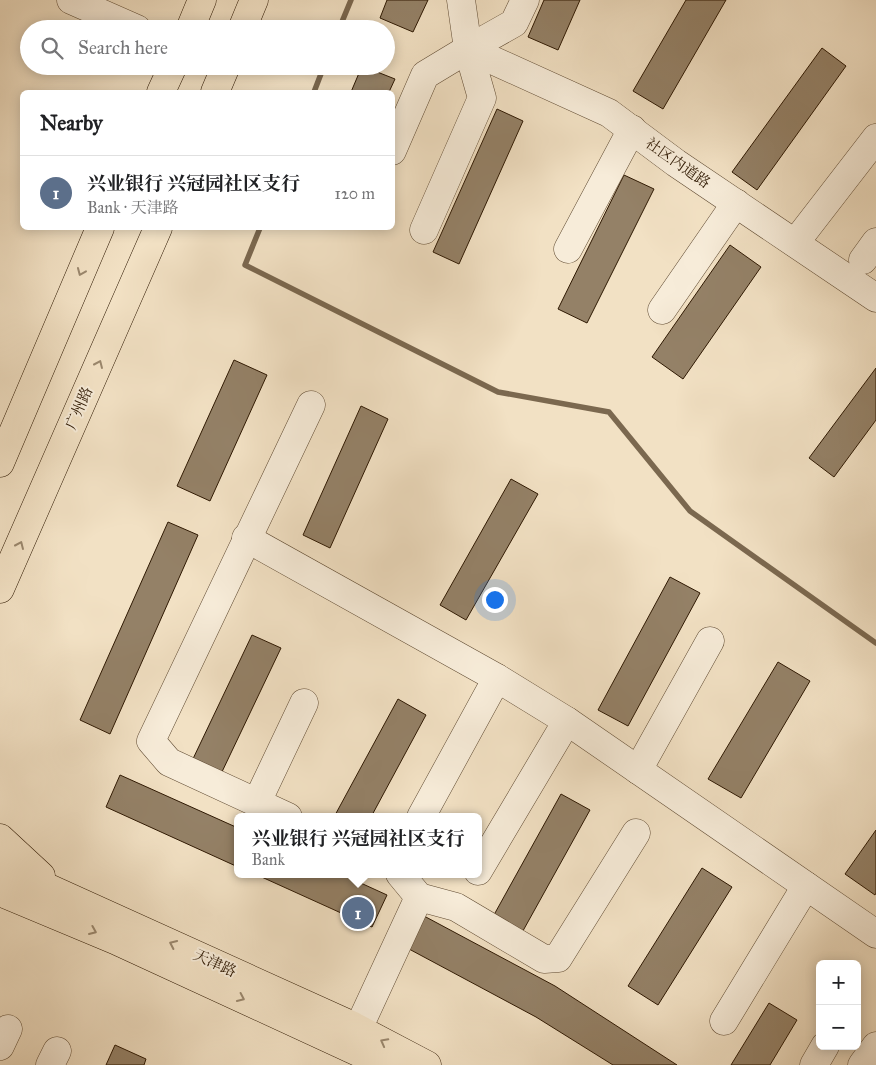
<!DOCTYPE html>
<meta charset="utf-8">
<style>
body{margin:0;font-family:"IM FELL Great Primer","Noto Serif SC",serif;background:#f2f2f2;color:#202124}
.controls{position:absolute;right:15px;bottom:15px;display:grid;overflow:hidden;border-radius:8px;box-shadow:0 2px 12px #0003}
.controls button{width:45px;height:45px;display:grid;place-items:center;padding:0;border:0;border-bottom:1px solid #e0e0e0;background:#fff;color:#202124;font:25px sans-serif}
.you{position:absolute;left:494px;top:599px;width:18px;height:18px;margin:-12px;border:4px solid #fff;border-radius:50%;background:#1a73e8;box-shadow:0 0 0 8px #1a73e833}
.badge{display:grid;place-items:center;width:32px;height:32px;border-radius:50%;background:#8f2418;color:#fff;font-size:16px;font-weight:700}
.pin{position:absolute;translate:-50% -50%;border:2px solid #fff;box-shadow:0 1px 5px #0006}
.popup{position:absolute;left:234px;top:813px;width:248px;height:65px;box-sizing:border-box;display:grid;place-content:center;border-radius:8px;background:#fff;filter:drop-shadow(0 1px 4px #0005);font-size:16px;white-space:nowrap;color:#757577}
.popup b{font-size:19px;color:#202124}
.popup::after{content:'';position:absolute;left:50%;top:100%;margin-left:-10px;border:10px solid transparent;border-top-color:#fff}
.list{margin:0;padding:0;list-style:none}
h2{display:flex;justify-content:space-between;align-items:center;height:65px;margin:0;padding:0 20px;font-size:21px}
h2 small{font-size:16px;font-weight:400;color:#757577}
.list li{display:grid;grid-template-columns:32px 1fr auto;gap:15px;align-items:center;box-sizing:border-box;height:75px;padding:0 20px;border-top:1px solid #e0e0e0}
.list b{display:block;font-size:19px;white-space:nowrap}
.list p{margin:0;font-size:16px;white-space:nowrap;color:#757577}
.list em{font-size:16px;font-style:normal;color:#757577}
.icon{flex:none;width:28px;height:28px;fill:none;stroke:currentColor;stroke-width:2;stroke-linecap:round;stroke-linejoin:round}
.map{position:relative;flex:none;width:876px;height:1065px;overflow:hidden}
.search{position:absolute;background:#fff;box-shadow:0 2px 12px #0003;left:20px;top:20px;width:375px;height:55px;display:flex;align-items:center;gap:12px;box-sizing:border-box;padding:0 18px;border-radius:28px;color:#757577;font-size:19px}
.panel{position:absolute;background:#fff;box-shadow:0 2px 12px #0003;left:20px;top:90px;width:375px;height:140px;border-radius:8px}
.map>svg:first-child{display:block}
</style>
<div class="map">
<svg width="876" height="1065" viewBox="0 0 876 1065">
<rect width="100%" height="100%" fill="#f2e1c4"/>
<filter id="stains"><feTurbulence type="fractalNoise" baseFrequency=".004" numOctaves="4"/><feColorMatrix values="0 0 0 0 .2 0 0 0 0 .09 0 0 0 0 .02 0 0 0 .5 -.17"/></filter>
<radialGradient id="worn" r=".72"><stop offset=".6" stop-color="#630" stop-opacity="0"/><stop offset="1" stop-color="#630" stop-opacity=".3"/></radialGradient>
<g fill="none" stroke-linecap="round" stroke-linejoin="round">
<g stroke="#7b684f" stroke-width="5.5">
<polyline points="339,29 351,0"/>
<polyline points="314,92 324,66"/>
<polyline points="260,228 245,265 498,392 609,412 690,511 876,643"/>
</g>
</g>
<g fill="#948167" stroke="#2e1802">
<polygon points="387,0 428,0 413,32 380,18"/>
<polygon points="544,0 580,0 558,50 528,37"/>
<polygon points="686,0 726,0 663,109 633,91"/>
<polygon points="822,48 846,66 757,190 732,172"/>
<polygon points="362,66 395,79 389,92 351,92"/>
<polygon points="497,109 523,121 459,264 433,252"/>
<polygon points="624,175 654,189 587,323 558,309"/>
<polygon points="730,245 761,267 683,379 652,357"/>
<polygon points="234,360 267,375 210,501 177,486"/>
<polygon points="876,368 876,420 834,477 809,458"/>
<polygon points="361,406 388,419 330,548 303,535"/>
<polygon points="511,479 538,494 466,620 440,605"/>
<polygon points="168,522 198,535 110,734 80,720"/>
<polygon points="670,577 700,593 628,726 598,710"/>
<polygon points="252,635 281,648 220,776 191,763"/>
<polygon points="778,662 810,681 741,798 708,779"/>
<polygon points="398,699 426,715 371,817 334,817"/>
<polygon points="120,775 238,828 238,867 106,807"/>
<polygon points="561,794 590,810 519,938 490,922"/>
<polygon points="876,830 876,893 875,895 845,874"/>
<polygon points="702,868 732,887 658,1005 628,986"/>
<polygon points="255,874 341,874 387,895 372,927"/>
<polygon points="424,916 555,986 677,1065 613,1065 536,1017 409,949"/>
<polygon points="769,1003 797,1020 770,1065 731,1065"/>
<polygon points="115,1045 146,1059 144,1065 106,1065"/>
</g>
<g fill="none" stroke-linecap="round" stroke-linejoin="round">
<g stroke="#5f4a32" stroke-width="29">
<g id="minor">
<polyline points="71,0 137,29"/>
<polyline points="468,49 609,113 676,163 876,298"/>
<polyline points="392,151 425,75 468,49 461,0"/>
<polyline points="424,230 482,98 468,49 514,23 525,0"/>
<polyline points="795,243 876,138"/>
<polyline points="568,249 632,129"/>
<polyline points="863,260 876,242"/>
<polyline points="662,310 736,203"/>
<polyline points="246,538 497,678 567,721 876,934"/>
<polyline points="638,770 710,641"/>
<polyline points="257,802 304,703"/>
<polyline points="288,817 169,762 151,741 311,405"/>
<polyline points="421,817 497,678"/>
<polyline points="478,871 567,721"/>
<polyline points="400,874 419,897 456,907 544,959 558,958 636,833"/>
<polyline points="724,1021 806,886"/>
<polyline points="358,1029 419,897"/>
<polyline points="0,1046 8,1029"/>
<polyline points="50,1065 57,1051"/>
<polyline points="814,1065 825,1046"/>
<polyline points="862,1065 876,1046"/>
</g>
</g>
<g stroke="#2e1802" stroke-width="29">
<g id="major">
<polyline points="190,29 202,0"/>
<polyline points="242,29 254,0"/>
<polyline points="161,92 173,66"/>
<polyline points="215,92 226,66"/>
<polyline points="0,463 100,228"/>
<polyline points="0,589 158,228"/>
<polyline points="0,838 41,876"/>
<polyline points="0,866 351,1025 427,1065"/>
<polyline points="0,892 115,940 386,1065"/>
</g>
</g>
<use href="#minor" stroke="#f7ecd9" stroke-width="28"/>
<use href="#major" stroke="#f2e1c4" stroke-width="28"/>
</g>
<defs><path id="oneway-chevron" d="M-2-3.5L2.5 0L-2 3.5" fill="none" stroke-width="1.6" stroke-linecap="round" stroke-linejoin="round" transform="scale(1.25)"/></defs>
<g stroke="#9a876d">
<use href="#oneway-chevron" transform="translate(81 272) rotate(113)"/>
<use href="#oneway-chevron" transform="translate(99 364) rotate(-66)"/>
<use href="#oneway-chevron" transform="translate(20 545) rotate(-66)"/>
<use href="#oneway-chevron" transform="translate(93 931) rotate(23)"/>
<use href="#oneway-chevron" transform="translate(173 944) rotate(-155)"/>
<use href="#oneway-chevron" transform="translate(241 998) rotate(25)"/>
<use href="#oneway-chevron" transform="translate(384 1042) rotate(-152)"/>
</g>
<g text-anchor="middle" stroke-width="4" stroke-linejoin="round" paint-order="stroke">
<g font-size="15" fill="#2e1802" stroke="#f7ecd9">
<text transform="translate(678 163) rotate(35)" y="5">社区内道路</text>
<text transform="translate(79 408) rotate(-66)" y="5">广州路</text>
<text transform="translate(215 963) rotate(25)" y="5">天津路</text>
</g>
</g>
<rect width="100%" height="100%" filter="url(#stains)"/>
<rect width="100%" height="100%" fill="url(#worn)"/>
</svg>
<div class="controls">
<button>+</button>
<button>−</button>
</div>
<div class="you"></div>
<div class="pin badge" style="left:358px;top:913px;background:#5c6f8a">1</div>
<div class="popup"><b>兴业银行 兴冠园社区支行</b>Bank</div>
<div class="search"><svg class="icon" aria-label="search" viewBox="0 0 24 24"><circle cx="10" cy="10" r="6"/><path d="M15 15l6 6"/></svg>Search here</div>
<section class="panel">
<h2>Nearby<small></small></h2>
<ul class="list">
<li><span class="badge" style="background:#5c6f8a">1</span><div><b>兴业银行 兴冠园社区支行</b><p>Bank · 天津路</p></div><em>120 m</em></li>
</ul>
</section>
</div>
